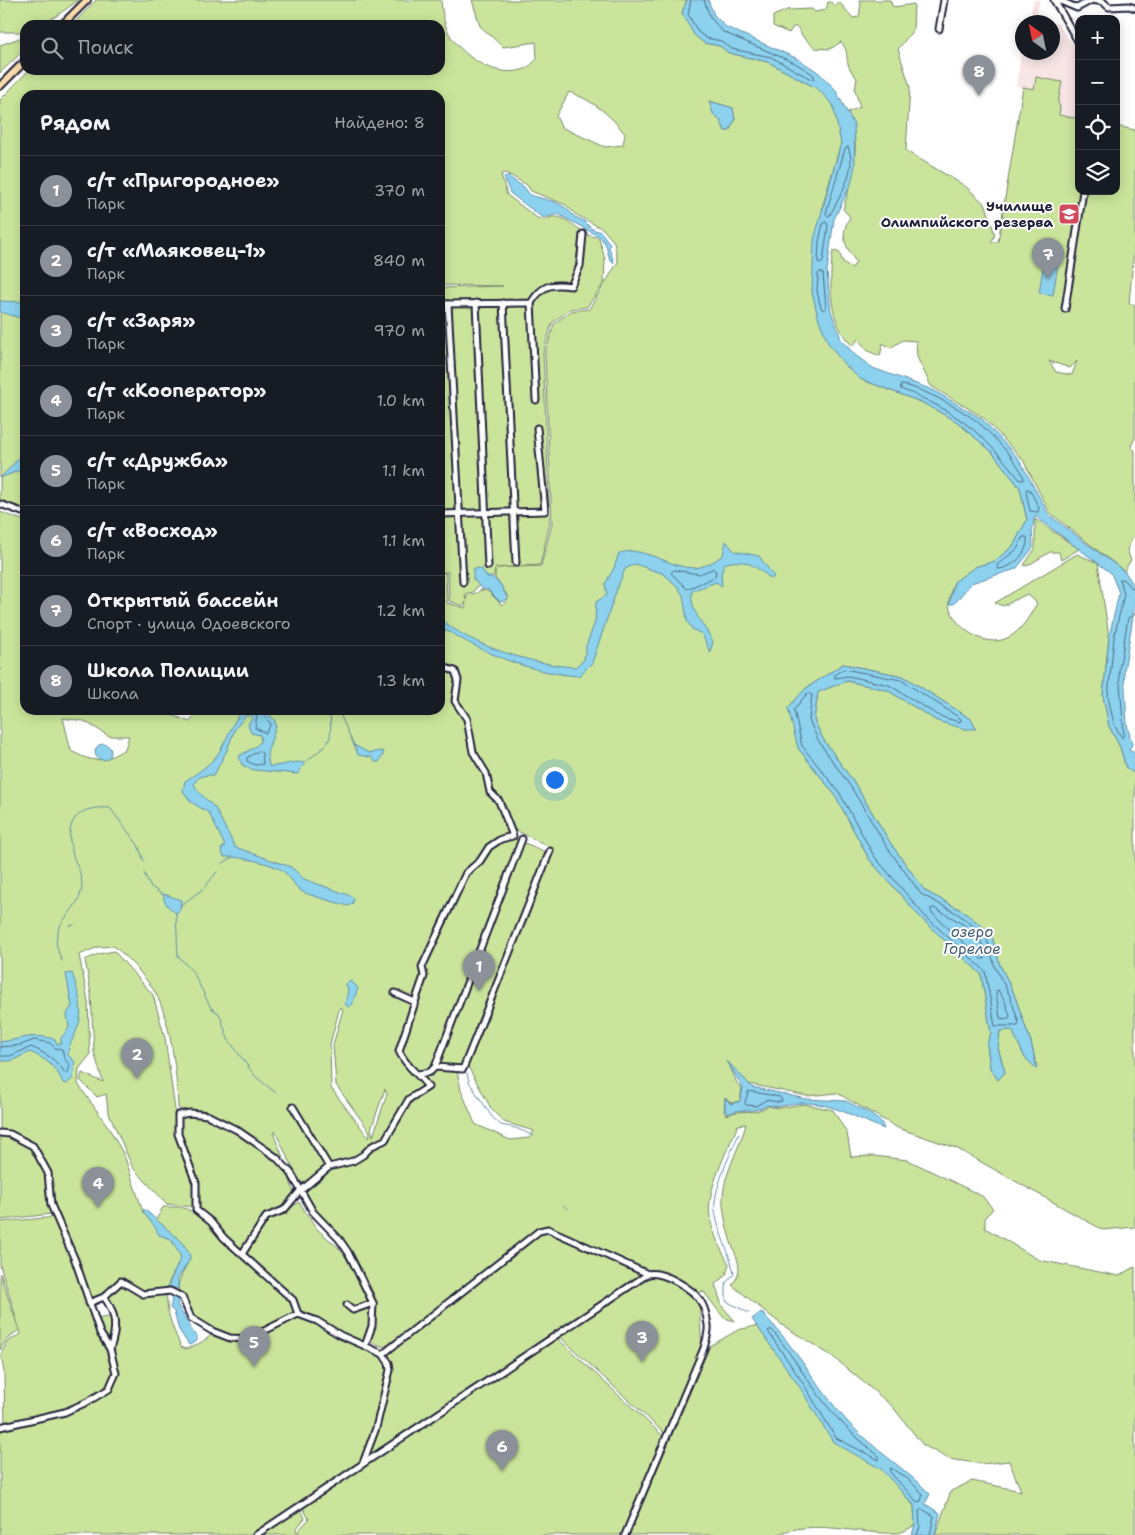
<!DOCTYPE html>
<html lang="ru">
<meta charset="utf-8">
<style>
body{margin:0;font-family:"Shantell Sans",sans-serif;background:#20242c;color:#f1f3f6}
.controls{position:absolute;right:15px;top:15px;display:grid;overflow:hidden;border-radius:10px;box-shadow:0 2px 12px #0003}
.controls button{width:45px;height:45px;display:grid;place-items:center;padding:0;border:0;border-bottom:1px solid #363941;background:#171b24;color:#f1f3f6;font:25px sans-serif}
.compass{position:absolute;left:1015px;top:15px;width:45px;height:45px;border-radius:50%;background:#171b24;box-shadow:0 2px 12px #0003;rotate:327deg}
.you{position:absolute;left:554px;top:779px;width:18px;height:18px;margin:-12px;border:4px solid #fff;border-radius:50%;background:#1a73e8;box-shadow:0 0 0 8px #1a73e833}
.badge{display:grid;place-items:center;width:32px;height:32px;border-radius:50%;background:#8c9099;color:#fff;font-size:16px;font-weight:700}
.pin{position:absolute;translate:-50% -41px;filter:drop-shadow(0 1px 2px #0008)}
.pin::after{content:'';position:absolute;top:26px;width:18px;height:15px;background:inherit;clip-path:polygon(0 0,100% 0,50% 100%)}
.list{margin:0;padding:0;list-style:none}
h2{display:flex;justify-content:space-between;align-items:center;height:65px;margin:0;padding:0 20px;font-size:21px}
h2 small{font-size:16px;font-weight:400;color:#9ea1a6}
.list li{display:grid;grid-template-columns:32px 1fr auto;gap:15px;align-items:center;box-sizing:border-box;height:70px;padding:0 20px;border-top:1px solid #363941}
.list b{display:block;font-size:19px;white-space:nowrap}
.list p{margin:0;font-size:16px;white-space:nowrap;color:#9ea1a6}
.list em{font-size:16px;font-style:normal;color:#9ea1a6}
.icon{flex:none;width:28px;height:28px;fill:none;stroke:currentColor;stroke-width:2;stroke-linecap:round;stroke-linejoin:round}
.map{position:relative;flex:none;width:1135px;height:1535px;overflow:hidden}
.search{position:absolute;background:#171b24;box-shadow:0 2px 12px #0003;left:20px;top:20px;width:425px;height:55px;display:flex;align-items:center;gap:12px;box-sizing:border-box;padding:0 18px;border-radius:15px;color:#9ea1a6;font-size:19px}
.panel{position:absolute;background:#171b24;box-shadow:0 2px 12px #0003;left:20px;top:90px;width:425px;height:625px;border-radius:15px}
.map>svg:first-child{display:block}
</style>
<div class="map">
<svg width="1135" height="1535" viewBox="0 0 1135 1535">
<rect width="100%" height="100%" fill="#fff"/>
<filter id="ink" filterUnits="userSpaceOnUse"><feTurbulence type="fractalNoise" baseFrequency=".02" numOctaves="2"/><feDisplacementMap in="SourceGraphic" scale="10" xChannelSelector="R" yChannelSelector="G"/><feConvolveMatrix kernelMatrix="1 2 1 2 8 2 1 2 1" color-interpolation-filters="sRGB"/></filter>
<g filter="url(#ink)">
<g fill="#f7e6e5">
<polygon points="1034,0 1040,0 1035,19 1051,22 1029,22"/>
<polygon points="1053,23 1058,24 1079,53 1079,119 1059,115 1060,106 1058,103 1062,82 1036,77 1034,89 1016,86 1022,49 1022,52 1052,52"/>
</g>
<g fill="#cae59b" stroke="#76846b" fill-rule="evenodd">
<polygon points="0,0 79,0 43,25 25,25 25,32 0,32"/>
<path d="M96,0H441C442,12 444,27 451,37C466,59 498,79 525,69C529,67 534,62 537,59L536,42L503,47L480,26L472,0H687L682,13L704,43L720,46L729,53L768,62L818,89L834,105L841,143L823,204L812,292L860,379L921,402L956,421L992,452L1020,488L1027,520L1013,546L995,561L975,567L954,582C952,588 948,598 949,605C954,627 984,649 1007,638C1022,631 1029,617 1037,603L1027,594L1003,606L995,603L1077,554L1098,563L1109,637L1103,696L1109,726L1120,747L1126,768L1135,774V1227L1103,1230L956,1148L898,1128L837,1093L807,1096L749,1084L728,1062L737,1083L742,1088L740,1101L731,1103L725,1098L724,1111L727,1115C745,1107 750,1117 768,1106L778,1108L804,1104L833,1110L847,1133L851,1157L873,1156L908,1160L982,1196L993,1209L985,1217V1228L1039,1260L1119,1276L1135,1267V1535H935L951,1491L972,1481L1021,1491L1009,1461L982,1464L949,1459L923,1445L892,1406L832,1356L782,1325L732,1285C746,1268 735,1257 730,1239C727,1229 724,1216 723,1205C721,1177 739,1151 746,1124L738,1125C728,1149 705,1192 710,1217C713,1234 721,1250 729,1264L726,1275L715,1284L722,1306L735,1321L724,1318L703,1291L696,1294L671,1276L657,1270L639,1272L640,1278L252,1535H0V1430L5,1429L4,1373L1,1354L7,1342L21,1334L0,1265V1222L57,1217L52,1204L50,1173L38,1148L35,1151L46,1174L51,1214L0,1220V512L25,521V710H168L169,714L190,722L199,710H440V573H446L447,603L465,608L466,602L463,606L449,601L448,572H440V288L503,286L440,285V95H25V511L0,501V100L29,70H440V25H72ZM569,92C592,100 610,114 625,134L623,145L605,147L561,127L556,116ZM709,101L733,108L735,120L729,131H725L720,120L714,116ZM506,173L527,185L531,191L566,205L575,214L603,229L614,242L618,262L589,309L571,311L554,324L545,353L552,524L541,566L495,568L540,565L550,523L543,353L552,323L570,309L587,307L604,283L605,259L599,238L587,235L584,237L583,267L573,287L549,284L555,282L569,284L574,273L581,230C569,223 559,211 545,220L537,218L507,195L501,174ZM495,570V578L509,598L502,605L488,591L480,590L477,593L467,595L466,600L465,594L473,592L476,588L494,576ZM843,664L903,676L971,719L937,721L887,690L847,681L818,692L814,720L823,739L855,784L891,844L925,891L961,910L991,933L1000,965L1014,994L1031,1042L1037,1068L1025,1058L1012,1029L1000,1031L998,1048L1005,1072L998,1080L990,1068L987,1044L991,1033L981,974L922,919L869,859L835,795L798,748L805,689ZM63,718L84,721L109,736H129L125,749C102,763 94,763 71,751ZM515,830L548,846L552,852L536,889L533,884L546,852L513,838ZM114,946C129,959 144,975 155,992C171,1020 177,1076 178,1108C188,1114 198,1112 209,1114C231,1119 251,1136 269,1149L265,1153C238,1132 212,1113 176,1117L165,1038L153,995L114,951L99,954L85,960L91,994L94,1052L103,1082L82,1073L80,1080L97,1097L106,1094L108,1111L133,1168L167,1204L194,1207L196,1184L185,1148L199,1182L198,1210L207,1221L194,1212L181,1207H163L156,1220C165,1230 194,1246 188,1261C184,1273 179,1275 178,1289C197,1308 184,1315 215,1329C210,1340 196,1345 186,1349L181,1347C173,1328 163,1307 168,1286C170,1275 179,1268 181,1257L171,1239L164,1236L143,1212L124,1155L109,1128L78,1084L79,1069L90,1055L88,1001L79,955L98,947ZM340,1007L343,1009L333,1045L336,1085L370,1132L369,1138L331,1088L330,1044ZM466,1063L492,1110L504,1122L534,1131L529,1138L510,1140L475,1124L461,1090L457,1071ZM385,1089L387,1094L373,1136L371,1129ZM275,1131L300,1183L319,1179L303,1191C313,1212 331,1225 345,1242C357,1257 366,1279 375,1296L374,1299L340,1249L317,1229L299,1202L281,1215L269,1213L285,1205L294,1194L285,1162L273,1133ZM119,1277L129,1283L112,1292L107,1298L117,1316L93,1319L87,1301L105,1292ZM420,1322L383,1356L363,1347L366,1340L384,1347Z"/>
<path d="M859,0H890L893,7L914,4L913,30L898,49L910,87L906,151L965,186L986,205L995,235L991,242H998L1023,87L1034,89L1036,77L1062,82L1058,103L1060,106L1059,115L1079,119V191H1116V126L1135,130V238L1129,304H1134L1135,310V438L1131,446L1135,451V532L1127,550L1131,560L1124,571L1050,513L1023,460L984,418L931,386L917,357L916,341L903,340L890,348L883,343L880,356L868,351L858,339L853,346C828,325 829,281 833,251L839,252L843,262L852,268L856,262C845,245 839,236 850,217L843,209C853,177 862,143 848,112L860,107L855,90L857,78C841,62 852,54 841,42L830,49L815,48L803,37L797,27H793L789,33L773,26V16L787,10L812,9L815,12L826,10L828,2H831L835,6L839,2L853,18L859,17L861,3ZM1049,361L1070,368L1077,361L1072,375L1056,372Z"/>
<polygon points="20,38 25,41 25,49 0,73 0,45"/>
<polygon points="1035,519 1079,549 1061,560 1059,552 1050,552 1027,566 1024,565 1035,549"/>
<polygon points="0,1273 19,1330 6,1340 0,1350"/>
<polygon points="650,1275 670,1279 699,1303 702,1348 664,1433 559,1336"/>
<path d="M760,1325L914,1506L915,1525C910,1528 904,1532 898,1533C858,1535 814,1518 776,1535H629L710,1346L738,1330Z"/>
<polygon points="557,1338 663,1436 622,1535 301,1535 298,1531 309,1519 302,1506"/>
<polygon points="300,1508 305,1518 296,1529 298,1535 259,1535"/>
</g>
<g fill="#8cd2ee" stroke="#628ca6">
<polygon points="687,0 708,0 714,15 726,27 798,59 818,72 835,89 854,125 855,166 851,184 834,219 827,271 831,311 841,339 855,355 873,368 933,390 982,419 1019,459 1049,515 1125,572 1135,587 1135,605 1124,671 1127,724 1132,745 1129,749 1131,752 1135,751 1135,774 1126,768 1120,747 1109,726 1103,696 1109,637 1119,593 1111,573 1035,516 1032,529 1033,548 1016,569 971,583 954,604 949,604 954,582 975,567 995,561 1013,546 1027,520 1020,488 992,452 956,421 921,402 860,379 844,364 828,343 818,317 812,292 814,240 841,143 833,105 818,89 768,62 729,53 720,46 704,43 694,35 682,13"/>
<polygon points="709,101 733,108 735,120 729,131 725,131 720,120 714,116"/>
<polygon points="507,176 524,187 530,195 555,202 566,208 575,217 584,221 592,229 601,232 610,244 609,247 614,263 610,260 605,243 600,237 558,214 543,218 510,193 504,177"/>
<polygon points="1044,262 1058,264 1053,295 1039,293"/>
<polygon points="0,301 25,302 25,317 20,318 0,312"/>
<polygon points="25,452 25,465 18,471 0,478"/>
<path d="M726,541L734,551L759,556L774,577L771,579C756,566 744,557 724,564L721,574L722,586L716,582L692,591C689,611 705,625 713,642L710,652L702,634L692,629L687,621L683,595L677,586L664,574L635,564L625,569L618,586L592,663L579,676C532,673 491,656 451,633L442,629L440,631V618C469,646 536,665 575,667L584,660L586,646L595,622L596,602L607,595L605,584L614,568L619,553C625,552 632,550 638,552C673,559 689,582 723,555Z"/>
<polygon points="481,568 487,577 492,577 501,585 507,598 504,601 500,602 487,589 482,589 473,579 473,569"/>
<polygon points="843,664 903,676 971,719 976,729 965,729 937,721 887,690 847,681 818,692 814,720 823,739 855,784 891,844 925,891 961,910 991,933 1000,965 1014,994 1031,1042 1037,1069 1025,1058 1012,1030 1000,1031 998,1048 1005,1072 998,1080 990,1068 987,1044 991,1033 981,974 922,919 869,859 835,795 798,748 788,708 805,689"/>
<path d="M236,710H265L275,721L276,726L267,753L269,766C281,767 294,760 305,763L298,774L254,770L242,765L239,756L255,747L261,741L260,735L251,733L248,724L253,717L246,715L235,729L227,750L214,775C206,775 198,775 194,784L197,790L215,808L235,847L291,867L304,879L351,896L354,899L352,904L348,906C339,903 304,894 301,891C294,886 290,876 283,871C273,863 237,856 224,857L221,849L225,846L209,813L191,802L183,791L185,781C194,775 204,769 211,762C225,749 228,729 239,715Z"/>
<circle cx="103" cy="752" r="8"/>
<polygon points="354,745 369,753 381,751 384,753 379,762 375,762 371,757 358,755"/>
<path d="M164,894L181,900L180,910L176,913C170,909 162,902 164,894Z"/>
<path d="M72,973C78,991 85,1010 77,1029C74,1038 68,1045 68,1055L75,1062L73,1078L67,1084L63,1083C56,1066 46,1059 30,1052L11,1061H0V1042C20,1039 35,1033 55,1039L57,1044H61V1038L69,1028L67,1014L72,1006L66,974Z"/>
<polygon points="351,981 358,988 352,1005 348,1007 345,1004 348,990 346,984"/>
<path d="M727,1061L752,1087L806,1099L846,1101L869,1113L881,1122L884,1129C858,1119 831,1102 802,1103C787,1103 782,1109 767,1105C750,1115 744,1106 728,1114L725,1111V1098L731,1104L740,1101L743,1088Z"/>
<polygon points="144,1209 180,1240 189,1253 190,1259 178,1278 178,1289 168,1286 181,1257 171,1239 159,1235 155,1227 143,1212"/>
<polygon points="173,1295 177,1298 178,1306 194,1334 197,1335 197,1341 189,1345 179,1330 174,1312 170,1308"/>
<path d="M761,1312C794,1344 816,1386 846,1420C871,1448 904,1467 930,1494L925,1504L940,1513L935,1535H912L915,1525L914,1505L881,1469L833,1442L799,1386L752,1319Z"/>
</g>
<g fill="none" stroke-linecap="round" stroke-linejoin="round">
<g stroke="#4c6883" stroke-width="1">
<polyline points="691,0 688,14 698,32 706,38 721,41 732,49 771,57 811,79 814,79 814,75 795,63 723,32 710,17 704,0"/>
<path d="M848,147C858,168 840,196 830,215L828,216L826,214L828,206L845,149Z"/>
<polygon points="826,222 828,225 823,262 820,264 818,262 819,241 823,224"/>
<polygon points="820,272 823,274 826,308 824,310 821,308 817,291 818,274"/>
<path d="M901,385C917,385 967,412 980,424C991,434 1023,466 1024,480H1020C984,434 957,411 901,389Z"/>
<polygon points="1027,489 1030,490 1039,508 1038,512 1030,511 1026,492"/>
<path d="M1023,537H1027C1029,553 1013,568 998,569L997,565L1017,549Z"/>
<polygon points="713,569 716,571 715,577 687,589 671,573 674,570 699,574"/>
<polyline points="1135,588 1130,587 1123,579 1120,579 1124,594 1114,638 1108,696 1114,725 1122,738 1124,735 1119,671 1128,618 1135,614"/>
<polygon points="844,669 901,680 960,718 961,721 959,722 939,716 889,685 848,676 835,678 835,675"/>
<polygon points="808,693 812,695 809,720 819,742 851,787 887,847 921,894 958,914 986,936 995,967 1010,996 1019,1023 1018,1026 995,1026 985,971 925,916 874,856 839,792 802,746 794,710"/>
<polyline points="248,710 257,715 255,728 266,733 271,724 263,714 262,710"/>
<polygon points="259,751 262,753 263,764 255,765 247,761 247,758"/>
<path d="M934,908C954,919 986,932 985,959H981L931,912V909Z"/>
<polygon points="998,990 1004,999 1010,1016 1008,1019 1000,1018 996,993"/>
<path d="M0,1047L21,1045L34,1040L50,1043L55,1048L62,1049L64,1058L70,1065L68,1072L65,1073C57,1060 45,1053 31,1047L10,1056H0"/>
<polygon points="749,1091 780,1097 782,1101 778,1102 766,1100 756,1106 746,1105 745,1103"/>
<path d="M769,1330H772C791,1353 806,1379 824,1402C840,1423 859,1440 879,1456V1460L836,1438L803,1383L769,1333Z"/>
<polygon points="891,1468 908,1479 923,1494 921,1501 917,1502 890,1472"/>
<polyline points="917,1535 920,1526 919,1511 922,1509 934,1516 930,1535"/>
</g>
<g stroke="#628ca6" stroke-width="1">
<polyline points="338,710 354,745"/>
<path d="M305,763C331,739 332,749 330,710"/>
<polyline points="222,864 232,857"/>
<polyline points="144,873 150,886 163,895"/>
<polyline points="181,905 203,889 217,872"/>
<polyline points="176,913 178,956 193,972 211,1008 219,1013 228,1039 255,1076 276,1093"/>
<polyline points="70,926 74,925"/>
<path d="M62,961C42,921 81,916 82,885C82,874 76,865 73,855C63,823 76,805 110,808L138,845L144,861"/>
<polyline points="467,1073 469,1082 492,1117 501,1125 516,1128 534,1136"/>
<path d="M739,1134C731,1151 712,1193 715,1211C718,1233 730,1252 734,1274L726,1283V1301L749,1313"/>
<polyline points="564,1206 568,1209"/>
</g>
<g stroke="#22223b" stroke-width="9">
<g id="minor">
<polyline points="1054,0 1079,43"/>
<polyline points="1058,0 1077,8 1092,0 1103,2 1109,7 1129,6 1135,8"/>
<polyline points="939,29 944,0"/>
<polyline points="476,303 488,566"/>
<polyline points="503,303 516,563"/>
<polyline points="531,303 536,400"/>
<path d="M440,304L531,303C542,285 551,283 571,286L580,266L583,234"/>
<polyline points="448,304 463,582"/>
<polyline points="1065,309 1083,191"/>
<polyline points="0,504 25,513"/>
<polyline points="440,514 545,511 537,428"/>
<polyline points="395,993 415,1002 424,976 422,967 466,873 480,861 489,847 501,839 513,836 499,801 490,792 486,773 473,752 467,719 455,701 458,680 455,671 440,666"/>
<polyline points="435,1067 522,839"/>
<polyline points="419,1074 430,1072 435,1067 463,1069 550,851"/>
<polyline points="293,1107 329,1167"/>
<polyline points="0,1133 10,1134 33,1146 48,1173 51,1205 75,1260 100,1333 110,1349 116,1373 109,1389 87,1402 65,1412 0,1427"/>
<path d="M242,1254L266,1217L284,1210L299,1192L329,1167L353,1161L363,1155L372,1146L385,1140L409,1099L428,1087C418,1073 406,1067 399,1051L415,1002"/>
<path d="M104,1297C117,1314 117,1329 110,1349"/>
<polyline points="89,1303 104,1297 121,1281 143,1294 170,1291 182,1297 191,1318 212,1331 230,1338 248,1339 298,1314"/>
<polyline points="347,1305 353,1310 373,1303"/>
<path d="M383,1354L539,1231L548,1229L648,1274C663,1271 694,1289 701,1302C705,1308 707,1318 708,1325C709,1332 706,1341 704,1348L625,1535"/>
<polyline points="363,1463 376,1428 390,1370 389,1363 383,1354 340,1335 317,1321 298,1314 293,1300 224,1238 211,1222 196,1210 196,1183 178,1134 178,1115 190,1113 207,1115 237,1130 276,1157 291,1173 313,1212 339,1239 348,1252 373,1303 372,1326 365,1346"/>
<polyline points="256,1535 648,1274"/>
</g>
</g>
<g stroke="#22223b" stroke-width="10">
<g id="major">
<polyline points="62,25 87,0"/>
<polyline points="0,86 25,61"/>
</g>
</g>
<use href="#minor" stroke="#fff" stroke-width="5"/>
<use href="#major" stroke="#faddab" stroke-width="6"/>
</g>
</g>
<defs>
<g id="university-square" transform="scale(1.125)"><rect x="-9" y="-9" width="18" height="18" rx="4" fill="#d1495b" stroke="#fff"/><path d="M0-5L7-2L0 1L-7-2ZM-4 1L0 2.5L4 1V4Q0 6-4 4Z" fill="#fff"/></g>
</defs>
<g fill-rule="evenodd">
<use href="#university-square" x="1069" y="214"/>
</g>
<g text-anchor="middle" stroke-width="4" stroke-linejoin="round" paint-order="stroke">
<g font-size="14" font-weight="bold" fill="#22223b" stroke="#fff" text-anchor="end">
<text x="1053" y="211">Училище<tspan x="1053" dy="16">Олимпийского резерва</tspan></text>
</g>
<g font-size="15" font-style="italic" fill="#47607a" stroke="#fff">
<text x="972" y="937">озеро<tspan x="972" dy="17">Горелое</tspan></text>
</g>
</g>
</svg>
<div class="controls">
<button>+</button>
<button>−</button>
<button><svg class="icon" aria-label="locate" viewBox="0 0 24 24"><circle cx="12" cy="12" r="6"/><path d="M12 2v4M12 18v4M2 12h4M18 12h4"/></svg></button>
<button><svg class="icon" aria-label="layers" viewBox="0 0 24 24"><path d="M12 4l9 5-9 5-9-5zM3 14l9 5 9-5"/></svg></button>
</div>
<svg class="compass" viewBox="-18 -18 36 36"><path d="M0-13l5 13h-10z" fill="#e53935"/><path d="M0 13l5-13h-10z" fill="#9ea1a6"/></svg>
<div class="you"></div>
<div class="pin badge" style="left:479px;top:991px">1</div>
<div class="pin badge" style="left:137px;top:1079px">2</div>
<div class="pin badge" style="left:642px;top:1362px">3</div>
<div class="pin badge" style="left:98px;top:1208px">4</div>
<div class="pin badge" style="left:254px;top:1367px">5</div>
<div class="pin badge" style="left:502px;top:1471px">6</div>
<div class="pin badge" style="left:1048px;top:279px">7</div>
<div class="pin badge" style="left:979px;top:96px">8</div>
<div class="search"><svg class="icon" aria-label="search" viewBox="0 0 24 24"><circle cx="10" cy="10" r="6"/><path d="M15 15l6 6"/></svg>Поиск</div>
<section class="panel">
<h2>Рядом<small>Найдено: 8</small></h2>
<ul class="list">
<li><span class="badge">1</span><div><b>с/т «Пригородное»</b><p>Парк</p></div><em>370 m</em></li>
<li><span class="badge">2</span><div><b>с/т «Маяковец-1»</b><p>Парк</p></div><em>840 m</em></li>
<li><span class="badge">3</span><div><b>с/т «Заря»</b><p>Парк</p></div><em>970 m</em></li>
<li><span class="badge">4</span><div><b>с/т «Кооператор»</b><p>Парк</p></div><em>1.0 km</em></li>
<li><span class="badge">5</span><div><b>с/т «Дружба»</b><p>Парк</p></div><em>1.1 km</em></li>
<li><span class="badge">6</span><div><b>с/т «Восход»</b><p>Парк</p></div><em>1.1 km</em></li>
<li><span class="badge">7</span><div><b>Открытый бассейн</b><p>Спорт · улица Одоевского</p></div><em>1.2 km</em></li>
<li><span class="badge">8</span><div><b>Школа Полиции</b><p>Школа</p></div><em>1.3 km</em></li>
</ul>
</section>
</div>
